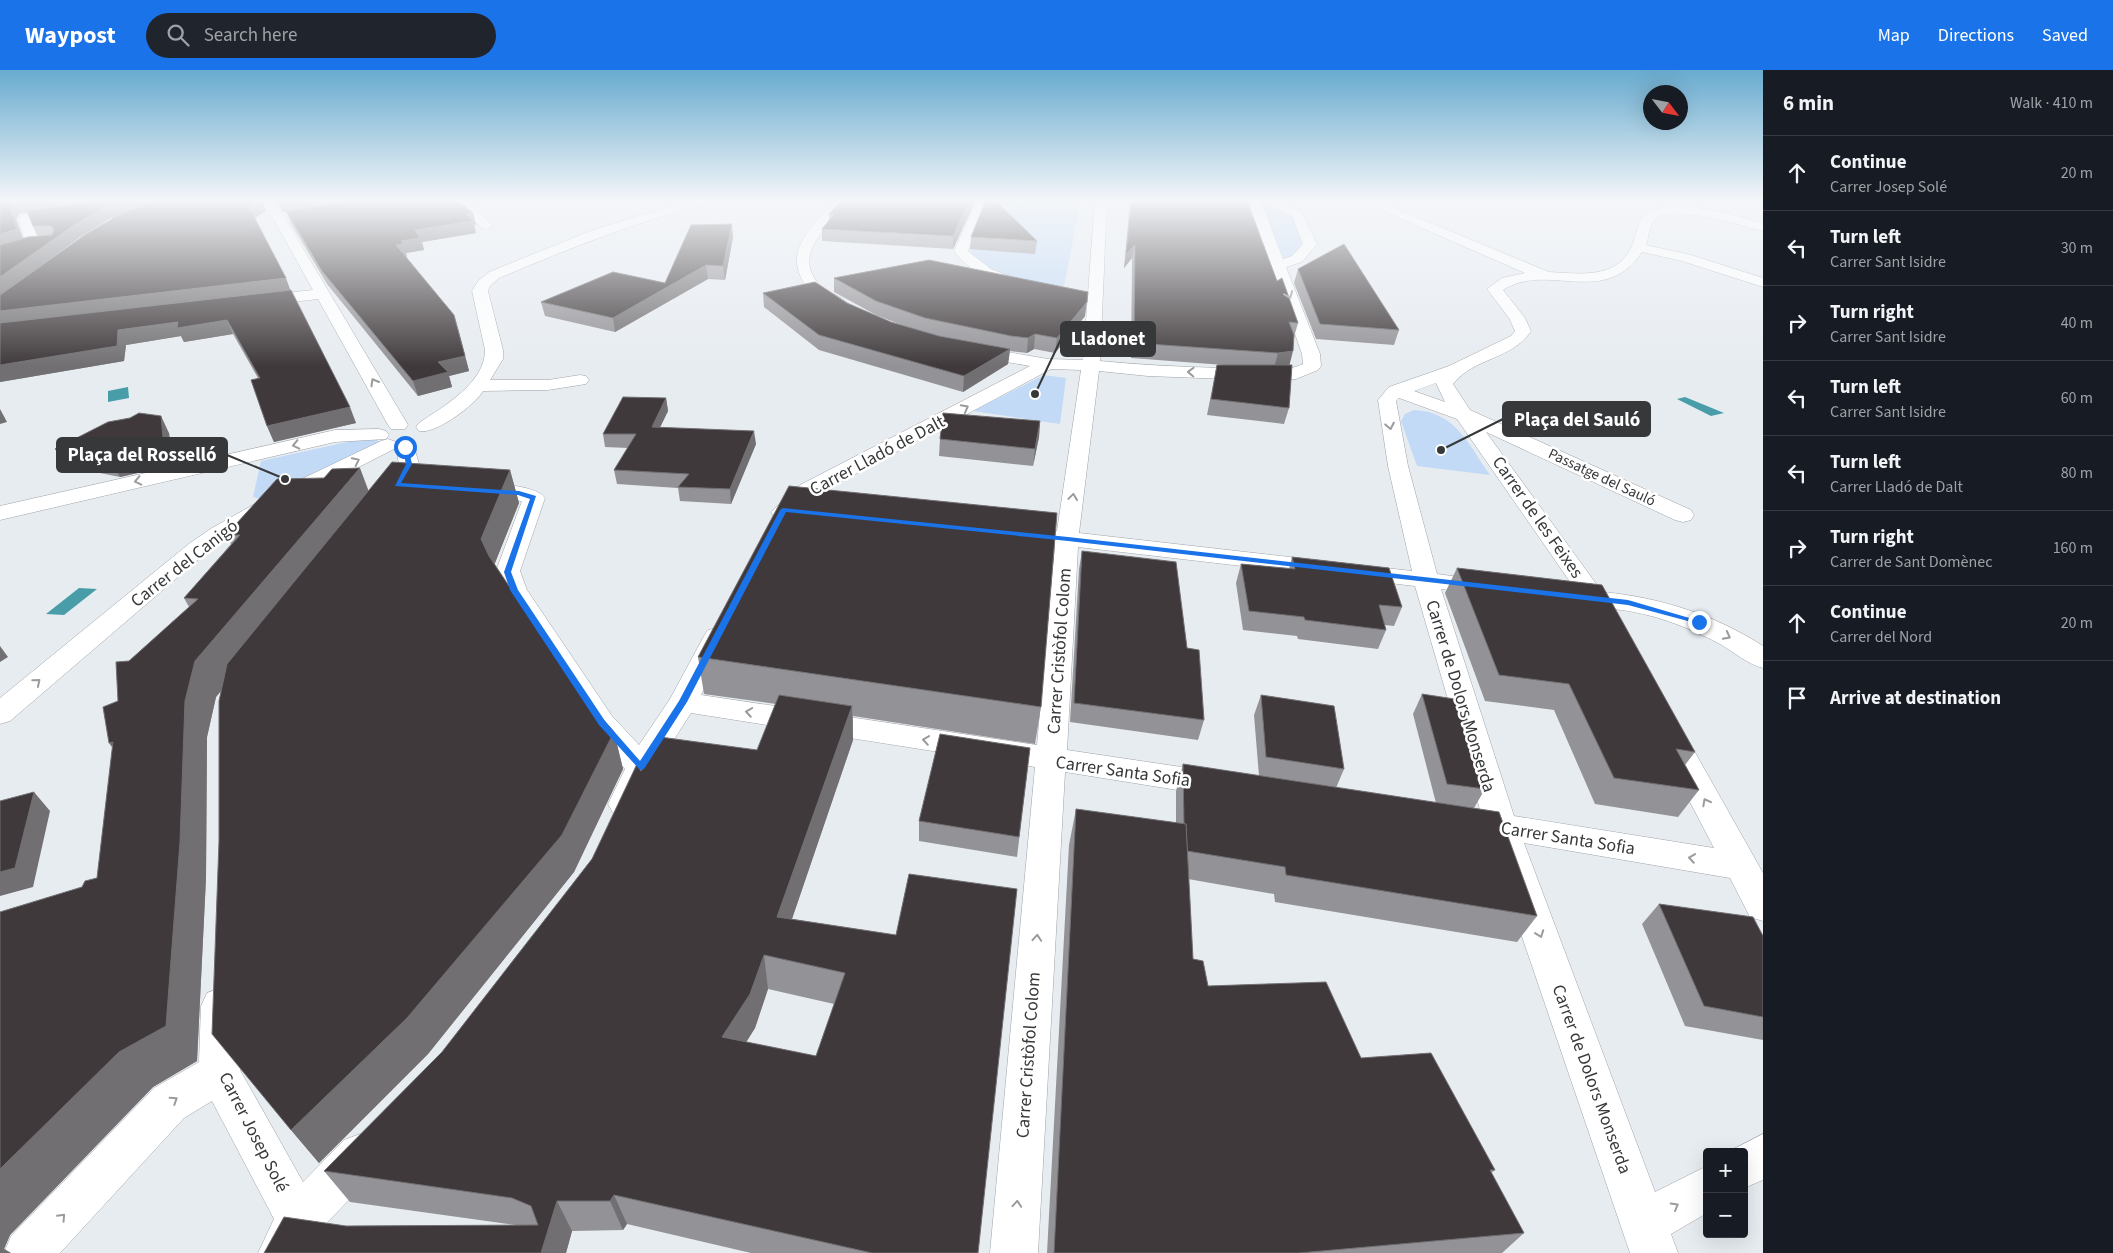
<!DOCTYPE html>
<meta charset="utf-8">
<style>
body{margin:0;font-family:"Source Sans 3",sans-serif;background:#20242c;color:#f1f3f6}
.controls{position:absolute;right:15px;bottom:15px;display:grid;overflow:hidden;border-radius:5px;box-shadow:0 5px 20px #0002}
.controls button{width:45px;height:45px;display:grid;place-items:center;padding:0;border:0;border-bottom:1px solid #363941;background:#171b24;color:#f1f3f6;font:25px sans-serif}
.compass{position:absolute;left:1643px;top:15px;width:45px;height:45px;border-radius:50%;background:#171b24;box-shadow:0 5px 20px #0002;rotate:122deg}
.stop{position:absolute;width:15px;height:15px;margin:-11px;border:4px solid #1a73e8;border-radius:50%;background:#fff}
.stop.end{background:#1a73e8;border-color:#fff;box-shadow:0 1px 5px #0008}
.list{margin:0;padding:0;list-style:none}
h2{display:flex;justify-content:space-between;align-items:center;height:65px;margin:0;padding:0 20px;font-size:21px}
h2 small{font-size:16px;font-weight:400;color:#9ea1a6}
.list li{display:grid;grid-template-columns:32px 1fr auto;gap:15px;align-items:center;box-sizing:border-box;height:75px;padding:0 20px;border-top:1px solid #363941}
.list b{display:block;font-size:19px;white-space:nowrap}
.list p{margin:0;font-size:16px;white-space:nowrap;color:#9ea1a6}
.list em{font-size:16px;font-style:normal;color:#9ea1a6}
.icon{flex:none;width:28px;height:28px;fill:none;stroke:currentColor;stroke-width:2;stroke-linecap:round;stroke-linejoin:round}
.map{position:relative;flex:none;width:1763px;height:1183px;overflow:hidden}
header{display:flex;align-items:center;gap:30px;box-sizing:border-box;height:70px;padding:0 25px;background:#1a73e8;color:#fff}
header strong{font-size:24px}
nav{display:flex;gap:28px;margin-inline-start:auto;font-size:18px}
.search{width:350px;height:45px;background:#20242c;display:flex;align-items:center;gap:12px;box-sizing:border-box;padding:0 18px;border-radius:28px;color:#9ea1a6;font-size:19px}
main{display:flex}
aside{flex:1;background:#171b24}
.map>svg:first-child{display:block}
</style>
<header>
<strong>Waypost</strong>
<div class="search"><svg class="icon" aria-label="search" viewBox="0 0 24 24"><circle cx="10" cy="10" r="6"/><path d="M15 15l6 6"/></svg>Search here</div>
<nav><a>Map</a><a>Directions</a><a>Saved</a></nav>
</header>
<main>
<div class="map">
<svg width="1763" height="1183" viewBox="0 0 1763 1183">
<rect width="100%" height="100%" fill="#e7ecf1"/>
<g fill="#c2daf6">
<path d="M996,130H1081L1064,216C1031,215 990,212 970,181L989,134Z"/>
<polygon points="1256,130 1266,130 1295,144 1309,174 1294,189 1279,193"/>
<polygon points="1044,305 1066,308 1060,354 973,341"/>
<path d="M1414,340C1456,342 1468,374 1490,405L1417,396L1401,351L1405,344Z"/>
<polygon points="374,366 383,376 267,431 253,427 261,391"/>
</g>
<g fill="#499da9">
<polygon points="128,317 129,328 108,332 108,321"/>
<polygon points="1685,327 1724,343 1711,346 1677,329"/>
<polygon points="79,518 97,519 64,545 46,544"/>
</g>
<g fill="none" stroke-linecap="round" stroke-linejoin="round">
<g stroke="#9fa3a9" stroke-width="1">
<g id="minor">
<polygon points="116,130 147,130 141,134 31,151 40,174 33,178 26,174 18,148 24,144"/>
<polygon points="260,130 272,130 285,148 408,355 405,359 391,359 388,355 318,229 258,236 250,231 258,226 313,220 273,148"/>
<polygon points="450,130 464,130 493,155 487,159 482,158"/>
<path d="M691,130H712L710,133C637,151 568,179 499,208L490,216L488,221L503,280V289L490,310H548L580,305L586,306L589,310L586,314L548,320L483,321C475,335 435,365 419,361L416,357L419,353C444,336 485,313 485,280L472,221L478,211L489,202L593,160Z"/>
<path d="M837,130H850C831,155 788,185 822,217C830,224 842,226 848,234L840,239C828,236 815,228 808,218C779,183 813,155 837,130Z"/>
<path d="M979,130H994L986,136L968,181L991,199L1022,211L1024,214L1022,217C1000,223 966,198 954,181L975,134Z"/>
<path d="M1095,130H1107L1100,291C1141,295 1182,297 1223,298C1248,299 1280,305 1303,294L1302,284L1248,130H1276L1301,141L1317,174L1302,192L1286,197L1320,284L1321,296L1318,300L1296,309L1254,310L1148,306L1099,301L1079,463L1412,501L1388,396L1378,330L1389,317L1449,296L1511,266L1515,261L1509,248L1487,219L1502,208L1525,203L1358,130H1375L1549,202C1583,204 1624,210 1635,167C1638,157 1640,146 1650,141C1678,127 1734,146 1763,153V161C1743,156 1670,133 1655,149C1649,155 1649,167 1646,175L1691,185L1763,208V217L1682,191L1642,182C1604,239 1548,191 1503,220L1525,248L1531,261C1512,290 1474,287 1453,314L1470,340L1691,440L1694,445L1691,450L1683,452L1675,450L1486,362L1602,522C1659,527 1715,545 1763,576V598C1747,594 1734,582 1720,574C1686,556 1652,543 1614,539L1611,545L1602,548L1593,545L1586,536L1566,532L1562,527L1566,522L1575,519L1457,349L1399,328L1396,331L1408,396L1437,504L1497,512L1501,517L1497,522L1488,525L1441,519L1514,746L1714,778L1653,661L1657,654L1668,651L1679,654L1763,803V851L1750,847L1730,808L1524,773L1655,1122L1707,1096V1143L1671,1164L1678,1183H1630L1488,767L1473,763L1469,754L1473,745L1481,743L1415,516L1078,477L1067,680L1215,702L1226,706L1231,714L1226,722L1215,726L1065,702L1038,1183H990L1035,697L691,643L655,699L635,743L624,746L613,743L608,734L625,699L592,660L501,520L496,501L522,431L470,426L467,421L470,416C486,412 535,414 545,428L520,501L527,520L612,646L639,675L670,629L704,566L708,560L717,558L726,560L730,566L701,625L1037,675L1055,475L1041,472L1037,467L1041,462L1057,461L1081,300L1051,299L816,425C803,435 792,451 774,447L771,442L800,415L1030,296L966,285L963,281L966,277L972,276L1048,289L1083,290ZM1260,130L1292,146L1303,174L1292,186L1283,189ZM1436,313L1445,332L1414,321Z"/>
<polygon points="1494,130 1511,130 1513,133 1507,137"/>
<polygon points="379,359 386,361 389,365 386,369 335,372 0,450 0,436 335,360"/>
<polygon points="405,368 412,370 419,394 397,430 389,432 381,430 378,425 399,394 396,378 275,440 206,483 10,651 0,654 0,628 190,473 212,458 283,418 381,371 388,369 396,372"/>
<polygon points="221,918 235,923 241,936 240,1000 303,1112 344,1070 360,1064 376,1070 382,1086 376,1102 315,1165 307,1183 258,1183 274,1149 212,1031 184,1048 60,1183 4,1183 11,1166 154,1018 199,992 201,936 207,923"/>
<polygon points="1763,1064 1763,1110 1744,1118 1744,1082 1728,1082"/>
</g>
</g>
<use href="#minor" fill="#fff" fill-rule="evenodd"/>
</g>
<g fill="#939296" fill-rule="evenodd">
<path d="M0,130H262L266,141L254,148L356,353L274,372L267,356L258,308L233,264L184,272L181,266L126,275L124,291L0,312ZM28,142L33,156L38,166L23,169L16,149L20,143ZM115,147L27,206L80,167L111,148Z"/>
<polygon points="274,130 457,130 473,143 476,155 474,155 476,163 422,172 424,180 406,183 407,187 406,187 458,259 469,301 449,306 452,317 418,326 327,214 290,152 286,141 283,142"/>
<polygon points="975,130 953,179 822,171 822,159 829,150 829,144"/>
<polygon points="1130,130 1249,130 1251,134 1250,137 1277,211 1298,253 1294,267 1289,295 1289,338 1284,354 1207,345 1217,295 1224,295 1131,288 1132,188 1124,198"/>
<polygon points="733,167 725,210 708,209 615,262 545,246 541,232 665,213"/>
<polygon points="971,167 1037,171 1035,184 970,179"/>
<polygon points="1298,199 1399,260 1394,275 1316,269 1294,213"/>
<polygon points="834,208 1085,246 1055,283 1034,279 1027,283 1010,281 1008,294 963,322 819,280 764,237 763,223 847,233 891,252 907,257 876,245 834,222"/>
<polygon points="666,328 668,341 660,357 756,374 731,434 680,431 678,418 617,414 614,400 628,378 605,377 603,364"/>
<polygon points="1040,351 1039,367 1033,396 939,386 940,369"/>
<polygon points="169,363 173,395 120,407 65,396 55,379"/>
<polygon points="510,400 519,433 494,495 581,624 614,662 623,699 574,802 428,984 319,1093 291,1060 219,771 222,620 216,627 207,667 206,808 197,991 153,1017 10,1165 4,1179 11,1183 0,1183 82,817 97,808 118,631 129,591 189,537 184,528 231,474 226,465 369,421"/>
<polygon points="1082,481 1204,650 1198,670 1070,652 1079,499"/>
<polygon points="1292,487 1402,537 1394,556 1385,555 1386,560 1378,579 1298,569 1297,566 1243,560 1236,513 1241,494 1289,499"/>
<polygon points="1457,498 1695,682 1685,695 1699,720 1678,747 1595,734 1554,640 1485,631 1445,523"/>
<path d="M698,587L1041,637L1035,674L853,646V670L792,849L896,865L978,1183H751L627,1154L623,1160L572,1161L566,1183H264L346,1156L516,1155L350,1132L324,1101L442,982L592,789L641,701L757,680L776,634L704,624ZM768,919L834,934L816,986L746,972L755,958Z"/>
<polygon points="1422,624 1481,694 1478,700 1485,719 1474,738 1537,846 1517,872 1275,832 1274,824 1188,809 1193,889 1208,916 1361,988 1495,1100 1491,1103 1524,1163 1502,1183 1047,1183 1069,775 1076,739 1176,753 1176,721 1183,694 1259,706 1254,645 1261,625 1344,699 1336,718 1436,733 1413,644"/>
<polygon points="1030,678 1017,787 919,771 919,751"/>
<polygon points="1659,834 1763,866 1763,970 1685,956 1642,854"/>
</g>
<g fill="#716f72">
<polygon points="23,130 103,130 20,143 16,149 24,171 0,178 0,164 10,137 14,132"/>
<polygon points="124,130 161,130 111,148 80,167 0,226 0,207 74,155 105,137"/>
<polygon points="260,130 262,130 266,141 253,149 249,137"/>
<polygon points="279,130 355,130 283,142"/>
<polygon points="970,130 976,130 953,179 953,166"/>
<polygon points="473,143 476,155 474,155 476,163 422,172 424,180 406,183 407,187 400,188 396,175 415,160 466,144"/>
<polygon points="732,154 733,167 725,210 723,196"/>
<polygon points="1135,175 1132,188 1124,198 1126,184"/>
<polygon points="706,195 708,209 615,262 613,248"/>
<polygon points="286,208 291,222 0,256 0,241"/>
<polygon points="1087,232 1085,246 1055,283 1057,268"/>
<polygon points="227,250 233,264 184,272 181,266 126,275 124,291 0,312 0,295 118,260 178,252"/>
<polygon points="458,259 469,301 449,306 452,317 418,326 413,311 438,292"/>
<polygon points="1035,264 1034,279 1027,283 1028,268"/>
<polygon points="1010,279 1008,294 963,322 964,306"/>
<polygon points="1293,281 1289,297 1274,298 1278,283"/>
<polygon points="666,328 668,341 654,370 652,357"/>
<polygon points="350,337 356,353 274,372 267,356"/>
<polygon points="0,339 7,352 0,354"/>
<polygon points="161,346 169,363 173,395 120,407 110,390"/>
<polygon points="1040,351 1039,367 1033,396 1035,379"/>
<polygon points="754,361 756,374 731,434 730,419"/>
<polygon points="360,398 372,430 216,627 207,667 206,808 197,991 153,1017 10,1165 4,1179 11,1183 0,1183 0,1099 185,631 195,591"/>
<polygon points="510,400 519,433 491,503 481,469"/>
<polygon points="0,576 8,587 0,592"/>
<polygon points="852,636 853,670 781,881 777,847"/>
<polygon points="614,662 623,699 574,802 428,984 319,1093 291,1060"/>
<polygon points="113,672 135,709 109,673"/>
<polygon points="34,722 50,741 33,817 0,826 0,802"/>
<polygon points="764,885 768,919 755,958 729,1000 722,967"/>
<polygon points="614,1125 627,1154 623,1160 610,1131"/>
<polygon points="557,1131 572,1161 566,1183 541,1183"/>
</g>
<g fill="#3f393b" stroke="#716f72" fill-rule="evenodd">
<polygon points="0,130 23,130 14,132 10,137 17,159 0,164"/>
<polygon points="98,130 124,130 105,137 74,155 0,207 0,175 28,167 52,165 54,160 51,156 33,156 27,141"/>
<polygon points="154,130 260,130 249,137 286,208 0,241 0,225 86,164 117,146"/>
<polygon points="352,130 457,130 473,143 466,144 473,151 415,160 420,168 401,171 403,174 396,175 454,245 465,286 438,292 448,302 413,311 322,201 286,141"/>
<polygon points="842,130 970,130 953,166 822,159 834,144 829,144"/>
<polygon points="986,130 995,130 1037,171 971,167"/>
<polygon points="1131,130 1249,130 1251,134 1248,134 1277,211 1282,208 1298,253 1289,252 1294,265 1293,281 1278,283 1134,273 1135,175 1126,184"/>
<polygon points="732,154 723,196 706,195 613,248 541,232 613,202 665,213 691,155"/>
<polygon points="1344,174 1399,260 1320,254 1298,199"/>
<polygon points="929,190 1088,222 1087,232 1057,268 1035,264 1028,268 1011,266 925,248 876,231 834,208"/>
<polygon points="815,212 847,233 891,252 939,266 1010,279 964,306 819,265 763,223"/>
<polygon points="291,220 350,337 267,356 251,310 260,308 227,250 177,258 178,252 118,260 117,276 0,295 0,253"/>
<polygon points="1217,295 1292,295 1289,338 1211,329"/>
<polygon points="623,327 666,328 652,357 754,361 730,419 678,417 689,404 614,400 636,364 603,364"/>
<polygon points="139,343 161,346 164,378 110,390 55,379 108,352 130,348"/>
<polygon points="943,343 1040,351 1035,379 940,369"/>
<polygon points="392,392 510,400 481,469 489,486 581,624 614,662 562,765 407,948 291,1060 212,964 219,771 219,631 227,594"/>
<polygon points="360,398 195,591 185,631 180,772 166,956 119,982 0,1099 0,842 82,817 85,811 97,808 113,672 109,673 103,637 118,631 116,592 129,591 198,529 184,528 240,465 226,465 277,409 324,408 332,399"/>
<polygon points="789,416 1057,443 1041,637 698,587"/>
<polygon points="1082,481 1176,492 1187,578 1199,580 1204,650 1074,633"/>
<polygon points="1292,487 1389,498 1402,537 1379,535 1386,560 1305,550 1304,547 1249,541 1241,494 1295,499"/>
<polygon points="1457,498 1602,515 1695,682 1676,679 1699,720 1614,708 1569,614 1499,605"/>
<polygon points="1422,624 1461,630 1481,694 1475,693 1485,719 1447,714"/>
<path d="M779,625L852,636L777,847L896,865L909,804L1017,819L978,1183H872L614,1125L610,1131H557L541,1183H264L284,1147L346,1156L538,1155L531,1136L512,1128L324,1101L442,982L592,789L637,694L641,701L660,667L757,680ZM764,885L845,903L816,986L722,967L750,924Z"/>
<polygon points="1261,625 1334,636 1344,699 1266,687"/>
<polygon points="940,664 1030,678 1019,767 919,751"/>
<polygon points="1183,694 1499,742 1537,846 1286,805 1285,797 1187,781 1186,754 1184,754"/>
<polygon points="34,722 15,798 0,802 0,731"/>
<polygon points="1076,739 1186,754 1193,889 1203,891 1208,916 1326,912 1361,988 1431,983 1495,1100 1490,1100 1524,1163 1299,1183 1054,1183"/>
<polygon points="1659,834 1753,847 1763,866 1763,947 1704,936"/>
</g>
<defs><path id="oneway-chevron" d="M-2-3.5L2.5 0L-2 3.5" fill="none" stroke-width="1.6" stroke-linecap="round" stroke-linejoin="round" transform="scale(1.25)"/></defs>
<g stroke="#9a9c9c">
<use href="#oneway-chevron" transform="translate(1289 225) rotate(69)"/>
<use href="#oneway-chevron" transform="translate(1191 302) rotate(-178)"/>
<use href="#oneway-chevron" transform="translate(374 312) rotate(-120)"/>
<use href="#oneway-chevron" transform="translate(965 338) rotate(-28)"/>
<use href="#oneway-chevron" transform="translate(1390 356) rotate(79)"/>
<use href="#oneway-chevron" transform="translate(296 375) rotate(167)"/>
<use href="#oneway-chevron" transform="translate(356 391) rotate(-26)"/>
<use href="#oneway-chevron" transform="translate(138 411) rotate(167)"/>
<use href="#oneway-chevron" transform="translate(1073 427) rotate(-82)"/>
<use href="#oneway-chevron" transform="translate(1727 566) rotate(27)"/>
<use href="#oneway-chevron" transform="translate(37 612) rotate(-40)"/>
<use href="#oneway-chevron" transform="translate(749 642) rotate(-171)"/>
<use href="#oneway-chevron" transform="translate(926 670) rotate(-171)"/>
<use href="#oneway-chevron" transform="translate(1706 732) rotate(-118)"/>
<use href="#oneway-chevron" transform="translate(1692 788) rotate(-171)"/>
<use href="#oneway-chevron" transform="translate(1540 864) rotate(70)"/>
<use href="#oneway-chevron" transform="translate(1037 868) rotate(-86)"/>
<use href="#oneway-chevron" transform="translate(174 1030) rotate(-33)"/>
<use href="#oneway-chevron" transform="translate(1017 1134) rotate(-86)"/>
<use href="#oneway-chevron" transform="translate(1675 1136) rotate(-30)"/>
<use href="#oneway-chevron" transform="translate(62 1147) rotate(-47)"/>
</g>
<linearGradient id="sky" x2="0" y2="1"><stop stop-color="#68abcf"/><stop offset="0.44" stop-color="#f4f6f9"/><stop offset="1" stop-color="#f4f6f9" stop-opacity="0"/></linearGradient>
<rect width="1763" height="296" fill="url(#sky)"/>
<polygon fill="#1a73e8" points="405,375 408,377 412,394 401,413 519,421 536,426 511,502 518,520 605,651 640,691 679,631 780,440 783,438 1068,467 1628,530 1703,552 1699,554 1628,535 1068,471 786,442 687,632 644,699 640,700 599,655 510,520 504,502 530,429 518,425 395,416 406,394 402,377"/>
<g text-anchor="middle" stroke-width="5" stroke-linejoin="round" paint-order="stroke">
<g font-size="15" fill="#36383a" stroke="#fff">
<text transform="translate(1602 407) rotate(25)" y="5">Passatge del Sauló</text>
</g>
<g font-size="18" fill="#36383a" stroke="#fff">
<text transform="translate(877 385) rotate(-28)" y="6">Carrer Lladó de Dalt</text>
<text transform="translate(1538 447) rotate(55)" y="6">Carrer de les Feixes</text>
<text transform="translate(184 493) rotate(-38)" y="6">Carrer del Canigó</text>
<text transform="translate(1059 581) rotate(-86)" y="6">Carrer Cristòfol Colom</text>
<text transform="translate(1461 626) rotate(73)" y="6">Carrer de Dolors Monserda</text>
<text transform="translate(1123 701) rotate(8)" y="6">Carrer Santa Sofia</text>
<text transform="translate(1568 768) rotate(9)" y="6">Carrer Santa Sofia</text>
<text transform="translate(1028 985) rotate(-86)" y="6">Carrer Cristòfol Colom</text>
<text transform="translate(1592 1009) rotate(70)" y="6">Carrer de Dolors Monserda</text>
<text transform="translate(254 1062) rotate(63)" y="6">Carrer Josep Solé</text>
</g>
</g>
<path fill="none" stroke="#36383a" stroke-width="2" d="M1035 324L1061 269M1441 380L1503 349M285 409L227 385"/>
<g fill="#36383a" stroke="#fff" stroke-width="2">
<circle cx="1035" cy="324" r="5"/>
<circle cx="1441" cy="380" r="5"/>
<circle cx="285" cy="409" r="5"/>
</g>
<g fill="#36383a" stroke="#36383a" stroke-width="2">
<rect x="1061" y="252" width="94" height="34" rx="5"/>
<rect x="1503" y="332" width="147" height="34" rx="5"/>
<rect x="57" y="368" width="170" height="34" rx="5"/>
</g>
<g font-size="19" text-anchor="middle" font-weight="bold" fill="#fff">
<text x="1108" y="275">Lladonet</text>
<text x="1577" y="356">Plaça del Sauló</text>
<text x="142" y="391">Plaça del Rosselló</text>
</g>
</svg>
<div class="controls">
<button>+</button>
<button>−</button>
</div>
<svg class="compass" viewBox="-18 -18 36 36"><path d="M0-13l5 13h-10z" fill="#e53935"/><path d="M0 13l5-13h-10z" fill="#9ea1a6"/></svg>
<div class="stop" style="left:405px;top:377px"></div>
<div class="stop end" style="left:1699px;top:552px"></div>
</div>
<aside>
<h2>6 min<small>Walk · 410 m</small></h2>
<ul class="list">
<li><svg class="icon" aria-label="ahead" viewBox="0 0 24 24"><path d="M12 20V5M6 11l6-6 6 6"/></svg><div><b>Continue</b><p>Carrer Josep Solé</p></div><em>20 m</em></li>
<li><svg class="icon" aria-label="left" viewBox="0 0 24 24"><path d="M17 20v-9H6M10 6l-5 5 5 5"/></svg><div><b>Turn left</b><p>Carrer Sant Isidre</p></div><em>30 m</em></li>
<li><svg class="icon" aria-label="right" viewBox="0 0 24 24"><path d="M7 20v-9h11M14 6l5 5-5 5"/></svg><div><b>Turn right</b><p>Carrer Sant Isidre</p></div><em>40 m</em></li>
<li><svg class="icon" aria-label="left" viewBox="0 0 24 24"><path d="M17 20v-9H6M10 6l-5 5 5 5"/></svg><div><b>Turn left</b><p>Carrer Sant Isidre</p></div><em>60 m</em></li>
<li><svg class="icon" aria-label="left" viewBox="0 0 24 24"><path d="M17 20v-9H6M10 6l-5 5 5 5"/></svg><div><b>Turn left</b><p>Carrer Lladó de Dalt</p></div><em>80 m</em></li>
<li><svg class="icon" aria-label="right" viewBox="0 0 24 24"><path d="M7 20v-9h11M14 6l5 5-5 5"/></svg><div><b>Turn right</b><p>Carrer de Sant Domènec</p></div><em>160 m</em></li>
<li><svg class="icon" aria-label="ahead" viewBox="0 0 24 24"><path d="M12 20V5M6 11l6-6 6 6"/></svg><div><b>Continue</b><p>Carrer del Nord</p></div><em>20 m</em></li>
<li><svg class="icon" aria-label="arrive" viewBox="0 0 24 24"><path d="M6 21V4h12l-3 4 3 4H6"/></svg><div><b>Arrive at destination</b></div></li>
</ul>
</aside>
</main>
